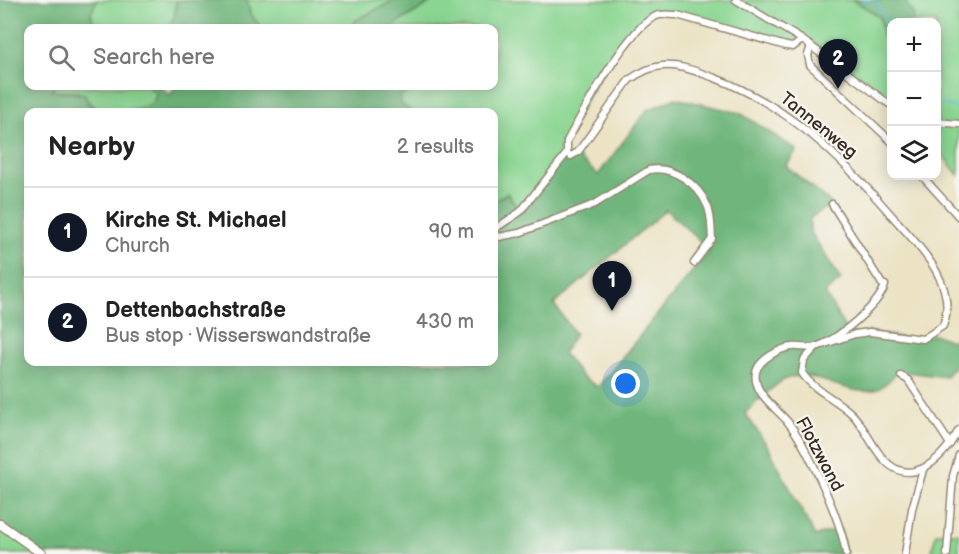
<!DOCTYPE html>
<meta charset="utf-8">
<style>
body{margin:0;font-family:"Balsamiq Sans",sans-serif;background:#f6f6f6;color:#222}
.controls{position:absolute;right:18px;top:18px;display:grid;overflow:hidden;border-radius:12px;box-shadow:0 3px 15px #0003}
.controls button{width:54px;height:54px;display:grid;place-items:center;padding:0;border:0;border-bottom:2px solid #e0e0e0;background:#fff;color:#222;font:30px sans-serif}
.you{position:absolute;left:626px;top:384px;width:21px;height:21px;margin:-15px;border:4px solid #fff;border-radius:50%;background:#1a73e8;box-shadow:0 0 0 9px #1a73e833}
.badge{display:grid;place-items:center;width:39px;height:39px;border-radius:50%;background:#111827;color:#fff;font-size:20px;font-weight:700}
.pin{position:absolute;translate:-50% -50px;filter:drop-shadow(0 2px 3px #0008)}
.pin::after{content:'';position:absolute;top:32px;width:21px;height:18px;background:inherit;clip-path:polygon(0 0,100% 0,50% 100%)}
.list{margin:0;padding:0;list-style:none}
h2{display:flex;justify-content:space-between;align-items:center;height:78px;margin:0;padding:0 24px;font-size:26px}
h2 small{font-size:20px;font-weight:400;color:#767676}
.list li{display:grid;grid-template-columns:39px 1fr auto;gap:18px;align-items:center;box-sizing:border-box;height:90px;padding:0 24px;border-top:2px solid #e0e0e0}
.list b{display:block;font-size:22px;white-space:nowrap}
.list p{margin:0;font-size:20px;white-space:nowrap;color:#767676}
.list em{font-size:20px;font-style:normal;color:#767676}
.icon{flex:none;width:33px;height:33px;fill:none;stroke:currentColor;stroke-width:2;stroke-linecap:round;stroke-linejoin:round}
.map{position:relative;flex:none;width:959px;height:554px;overflow:hidden}
.search{position:absolute;background:#fff;box-shadow:0 3px 15px #0003;left:24px;top:24px;width:474px;height:66px;display:flex;align-items:center;gap:15px;box-sizing:border-box;padding:0 21px;border-radius:12px;color:#767676;font-size:22px}
.panel{position:absolute;background:#fff;box-shadow:0 3px 15px #0003;left:24px;top:108px;width:474px;height:258px;border-radius:12px}
.map>svg:first-child{display:block}
</style>
<div class="map">
<svg width="959" height="554" viewBox="0 0 959 554">
<rect width="100%" height="100%" fill="#f6f6f2"/>
<filter id="ink" filterUnits="userSpaceOnUse"><feTurbulence type="fractalNoise" baseFrequency=".0167" numOctaves="2"/><feDisplacementMap in="SourceGraphic" scale="12" xChannelSelector="R" yChannelSelector="G"/><feConvolveMatrix kernelMatrix="1 2 1 2 8 2 1 2 1" color-interpolation-filters="sRGB"/></filter>
<filter id="wash" filterUnits="userSpaceOnUse"><feTurbulence type="fractalNoise" baseFrequency=".008" numOctaves="4" result="noise"/><feDisplacementMap in="SourceGraphic" scale="24" xChannelSelector="R" yChannelSelector="G"/><feGaussianBlur stdDeviation="1.35" result="paint"/><feColorMatrix in="noise" values="0 0 0 0 0 0 0 0 0 0 0 0 0 0 0 0 0 1.4 0 .05"/><feComposite in="paint" operator="in"/></filter>
<g filter="url(#wash)">
<rect width="100%" height="100%" fill="#ece3c5"/>
<g fill="#8ad591" stroke="#628058" stroke-width="1.5">
<polygon points="97,0 176,0 175,16 168,28 94,28 91,13"/>
<polygon points="247,0 395,0 356,20 351,28 262,28 250,14"/>
<path d="M435,0H853L880,17L883,37L891,56V102L804,36L793,44L660,10C617,26 583,110 560,149L561,161L520,212L507,193L494,201V112H414L401,105L399,96L408,92L409,86H494V28H389Z"/>
<polygon points="904,0 959,0 959,176 937,148 936,22 913,22 913,14"/>
<polygon points="55,86 147,86 157,93 153,103 137,110 100,112 78,92 51,91"/>
<polygon points="0,524 42,554 0,554"/>
<polygon points="936,533 959,533 959,554 931,554"/>
</g>
<g fill="#6fb67b" stroke="#55704c" stroke-width="1.5" fill-rule="evenodd">
<path d="M0,0H97L91,13L94,28H28V86H55L51,91L85,94L88,103L100,112H28V362H494V201L507,193L520,211L561,161L566,162L578,157L598,175L647,110L676,98L740,113L797,150L786,166L832,204L810,218V231L841,280L825,293L845,328L855,334L870,332L916,340L934,334L951,341L959,335V361L945,377L899,371C893,376 885,386 878,389C847,400 813,365 784,380C770,387 757,403 745,413L768,447L815,536L840,529L846,554H42L0,524ZM666,210L710,250L598,387L582,377L563,353L575,334L554,304Z"/>
<polygon points="176,0 247,0 250,14 262,28 168,28 175,16"/>
<polygon points="395,0 435,0 389,28 351,28 356,20"/>
<polygon points="853,0 904,0 913,14 913,22 892,22 891,56 883,37 880,17"/>
<polygon points="147,86 161,86 168,95 173,92 174,86 409,86 408,92 400,96 401,105 414,112 120,112 137,110 153,103 157,93"/>
</g>
<g fill="none" stroke-linecap="round" stroke-linejoin="round">
<g stroke="#5dbcdb" stroke-width="1.5">
<polyline points="862,0 877,2 892,32"/>
<polyline points="936,102 959,109"/>
</g>
</g>
</g>
<g filter="url(#ink)">
<g fill="none" stroke-linecap="round" stroke-linejoin="round">
<g stroke="#948672" stroke-width="9">
<g id="street">
<polyline points="736,0 801,39 892,106"/>
<polyline points="811,46 808,55 810,65 892,142"/>
<polyline points="936,122 959,124"/>
<path d="M567,153L571,156L578,152L629,80C639,73 650,67 662,66C680,64 698,72 715,78C789,106 842,158 893,217C918,245 959,284 943,326L923,339L870,332L855,334L816,347L804,360L802,373C814,391 837,399 852,414C863,425 869,440 878,452C907,494 941,461 959,430"/>
<polyline points="922,176 959,217"/>
<path d="M832,204L882,284L885,285C880,304 835,342 815,347C809,349 799,346 792,347C781,348 759,359 756,372C752,392 775,407 787,421C807,445 842,522 846,554"/>
<path d="M694,263L712,239C711,229 712,215 707,205C698,184 672,165 649,170L595,204L519,233L499,237L495,233L496,228L520,212L567,153V141C584,111 625,32 654,17C661,13 669,15 677,15L786,46L793,47L802,40"/>
<polyline points="901,376 908,380 950,444"/>
<polyline points="905,554 912,509 923,470"/>
<polyline points="947,554 953,476 959,455"/>
</g>
</g>
<g stroke="#948672" stroke-width="11">
<polyline id="secondary" points="0,524 42,554"/>
</g>
<use href="#street" stroke="#fff" stroke-width="6"/>
<use href="#secondary" stroke="#fff" stroke-width="8"/>
</g>
</g>
<g text-anchor="middle" stroke-width="4.5" stroke-linejoin="round" paint-order="stroke">
<g font-size="18" fill="#3b2a1e" stroke="#f6f6f2">
<text transform="translate(819 125) rotate(39)" y="6">Tannenweg</text>
<text transform="translate(820 454) rotate(62)" y="6">Flotzwand</text>
</g>
</g>
</svg>
<div class="controls">
<button>+</button>
<button>−</button>
<button><svg class="icon" aria-label="layers" viewBox="0 0 24 24"><path d="M12 4l9 5-9 5-9-5zM3 14l9 5 9-5"/></svg></button>
</div>
<div class="you"></div>
<div class="pin badge" style="left:612px;top:311px">1</div>
<div class="pin badge" style="left:838px;top:89px">2</div>
<div class="search"><svg class="icon" aria-label="search" viewBox="0 0 24 24"><circle cx="10" cy="10" r="6"/><path d="M15 15l6 6"/></svg>Search here</div>
<section class="panel">
<h2>Nearby<small>2 results</small></h2>
<ul class="list">
<li><span class="badge">1</span><div><b>Kirche St. Michael</b><p>Church</p></div><em>90 m</em></li>
<li><span class="badge">2</span><div><b>Dettenbachstraße</b><p>Bus stop · Wisserswandstraße</p></div><em>430 m</em></li>
</ul>
</section>
</div>
